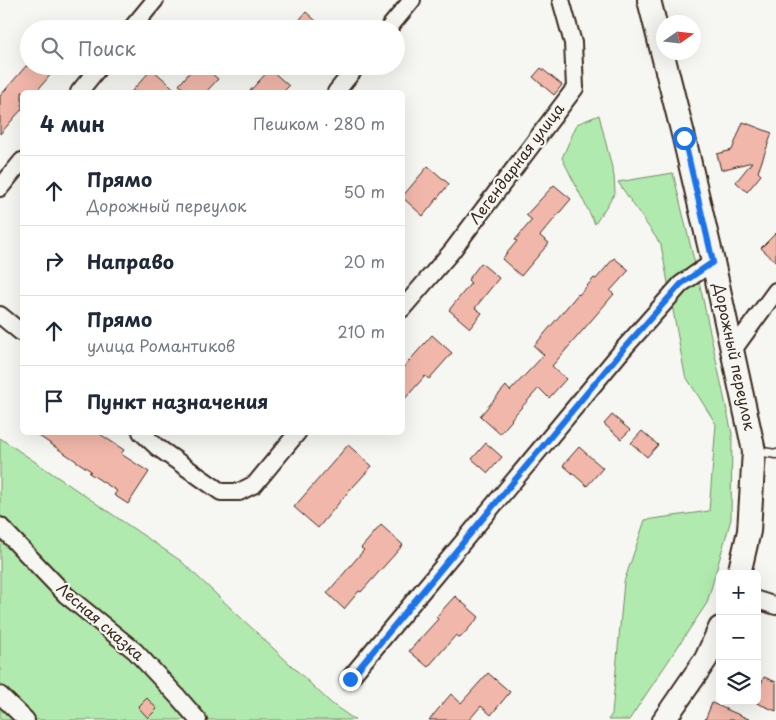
<!DOCTYPE html>
<html lang="ru">
<meta charset="utf-8">
<style>
body{margin:0;font-family:"Playpen Sans",sans-serif;background:#f2f2f3;color:#1f2937}
.controls{position:absolute;right:15px;bottom:15px;display:grid;overflow:hidden;border-radius:8px;box-shadow:0 5px 20px #0002}
.controls button{width:45px;height:45px;display:grid;place-items:center;padding:0;border:0;border-bottom:1px solid #e0e1e3;background:#fff;color:#1f2937;font:25px sans-serif}
.compass{position:absolute;left:656px;top:15px;width:45px;height:45px;border-radius:50%;background:#fff;box-shadow:0 5px 20px #0002;rotate:76deg}
.stop{position:absolute;width:15px;height:15px;margin:-11px;border:4px solid #1a73e8;border-radius:50%;background:#fff}
.stop.end{background:#1a73e8;border-color:#fff;box-shadow:0 1px 5px #0008}
.list{margin:0;padding:0;list-style:none}
h2{display:flex;justify-content:space-between;align-items:center;height:65px;margin:0;padding:0 20px;font-size:21px}
h2 small{font-size:16px;font-weight:400;color:#747a83}
.list li{display:grid;grid-template-columns:32px 1fr auto;gap:15px;align-items:center;box-sizing:border-box;height:70px;padding:0 20px;border-top:1px solid #e0e1e3}
.list b{display:block;font-size:19px;white-space:nowrap}
.list p{margin:0;font-size:16px;white-space:nowrap;color:#747a83}
.list em{font-size:16px;font-style:normal;color:#747a83}
.icon{flex:none;width:28px;height:28px;fill:none;stroke:currentColor;stroke-width:2;stroke-linecap:round;stroke-linejoin:round}
.map{position:relative;flex:none;width:776px;height:720px;overflow:hidden}
.search{position:absolute;background:#fff;box-shadow:0 5px 20px #0002;left:20px;top:20px;width:385px;height:55px;display:flex;align-items:center;gap:12px;box-sizing:border-box;padding:0 18px;border-radius:28px;color:#747a83;font-size:19px}
.panel{position:absolute;background:#fff;box-shadow:0 5px 20px #0002;left:20px;top:90px;width:385px;height:345px;border-radius:8px}
.map>svg:first-child{display:block}
</style>
<div class="map">
<svg width="776" height="720" viewBox="0 0 776 720">
<rect width="100%" height="100%" fill="#f6f6f2"/>
<filter id="ink" filterUnits="userSpaceOnUse"><feTurbulence type="fractalNoise" baseFrequency=".02" numOctaves="2"/><feDisplacementMap in="SourceGraphic" scale="10" xChannelSelector="R" yChannelSelector="G"/><feConvolveMatrix kernelMatrix="1 2 1 2 8 2 1 2 1" color-interpolation-filters="sRGB"/></filter>
<g filter="url(#ink)">
<g fill="#b1eaae" stroke="#768a66">
<polygon points="599,115 614,176 615,193 595,224 562,158 577,124"/>
<polygon points="673,173 699,281 732,434 731,519 707,603 629,720 608,720 612,714 624,582 645,520 709,511 716,424 685,375 661,245 618,182"/>
<polygon points="0,438 181,561 332,704 355,720 0,720"/>
</g>
<g fill="#f1b7aa" stroke="#3b2a1e">
<polygon points="306,12 325,29 292,29"/>
<polygon points="26,66 58,66 36,92 22,92 22,109 0,134 0,96"/>
<polygon points="195,66 203,66 218,79 206,92 188,92 179,85"/>
<polygon points="541,68 562,85 554,95 533,77"/>
<polygon points="152,69 178,92 131,92"/>
<polygon points="270,69 289,86 283,92 249,92"/>
<polygon points="743,122 772,133 758,172 761,175 747,192 736,182 752,162 721,170 717,154 732,150"/>
<polygon points="428,166 449,184 423,216 402,197"/>
<polygon points="554,185 571,199 540,236 549,243 521,276 502,259 517,241 515,240 532,220 526,215"/>
<polygon points="776,233 776,262 761,248"/>
<polygon points="614,258 629,270 610,291 614,294 552,366 566,379 549,398 539,388 511,419 512,420 500,434 480,416 506,386 510,391 544,355 534,346 578,294 579,295 594,278 596,279"/>
<polygon points="481,263 499,278 475,308 482,313 470,328 449,310 471,283 468,280"/>
<polygon points="432,335 452,353 429,379 425,376 402,402 402,369"/>
<polygon points="612,415 630,430 621,439 604,424"/>
<polygon points="642,431 658,445 647,457 631,443"/>
<polygon points="33,432 97,432 124,450 121,454 149,472 128,504 114,495 117,491 89,473 91,471"/>
<polygon points="486,443 502,457 488,473 472,459"/>
<polygon points="348,445 372,466 353,487 353,486 318,528 294,507"/>
<polygon points="579,447 603,468 587,486 563,465"/>
<polygon points="381,525 403,545 361,592 359,591 344,609 327,593 364,550 361,548"/>
<polygon points="455,596 479,617 460,638 456,635 428,667 409,651 438,619 436,617"/>
<polygon points="488,673 510,692 491,715 481,706 469,720 429,720 451,694 461,703"/>
<polygon points="764,677 776,682 776,711 754,702 757,701 757,694"/>
<polygon points="147,698 157,709 148,718 138,707"/>
<polygon points="712,703 751,720 705,720"/>
</g>
<g fill="none" stroke-linecap="round" stroke-linejoin="round">
<g stroke="#3b2a1e" stroke-width="11">
<polyline id="service" points="756,451 776,454"/>
</g>
<g stroke="#3b2a1e" stroke-width="20">
<g id="minor">
<polyline points="131,29 155,0"/>
<polyline points="388,29 412,0"/>
<polyline points="79,92 100,66"/>
<polyline points="336,92 357,66"/>
<polyline points="0,188 22,161"/>
<polyline points="402,309 452,251 575,88 573,43 561,0"/>
<polyline points="0,315 22,333"/>
<polyline points="733,350 776,291"/>
<polyline points="141,432 157,447 221,492 239,492 255,484 298,432"/>
<polyline points="0,526 66,595 135,651 178,697 198,720"/>
<polyline points="757,600 776,606"/>
<polyline points="349,679 625,347 681,284 713,262"/>
<polyline points="0,695 26,720"/>
</g>
</g>
<g stroke="#3b2a1e" stroke-width="26">
<g id="secondary">
<polyline points="649,0 684,138 713,262 754,451 749,531 739,574"/>
<polyline points="664,720 706,659 720,628"/>
</g>
</g>
<use href="#service" stroke="#f6f6f2" stroke-width="8"/>
<use href="#minor" stroke="#f6f6f2" stroke-width="16"/>
<use href="#secondary" stroke="#f6f6f2" stroke-width="22"/>
</g>
</g>
<g fill="none" stroke-linecap="round" stroke-linejoin="round" filter="url(#ink)">
<polyline stroke="#1a73e8" stroke-width="6" points="350,679 625,347 681,284 713,262 684,138"/>
</g>
<g text-anchor="middle" stroke-width="4.5" stroke-linejoin="round" paint-order="stroke">
<g font-size="15" fill="#3b2a1e" stroke="#f6f6f2">
<text transform="translate(517 164) rotate(-53)" y="5">Легендарная улица</text>
<text transform="translate(734 357) rotate(78)" y="5">Дорожный переулок</text>
<text transform="translate(100 622) rotate(41)" y="5">Лесная сказка</text>
</g>
</g>
</svg>
<div class="controls">
<button>+</button>
<button>−</button>
<button><svg class="icon" aria-label="layers" viewBox="0 0 24 24"><path d="M12 4l9 5-9 5-9-5zM3 14l9 5 9-5"/></svg></button>
</div>
<svg class="compass" viewBox="-18 -18 36 36"><path d="M0-13l5 13h-10z" fill="#e53935"/><path d="M0 13l5-13h-10z" fill="#747a83"/></svg>
<div class="stop" style="left:684px;top:138px"></div>
<div class="stop end" style="left:350px;top:679px"></div>
<div class="search"><svg class="icon" aria-label="search" viewBox="0 0 24 24"><circle cx="10" cy="10" r="6"/><path d="M15 15l6 6"/></svg>Поиск</div>
<section class="panel">
<h2>4 мин<small>Пешком · 280 m</small></h2>
<ul class="list">
<li><svg class="icon" aria-label="ahead" viewBox="0 0 24 24"><path d="M12 20V5M6 11l6-6 6 6"/></svg><div><b>Прямо</b><p>Дорожный переулок</p></div><em>50 m</em></li>
<li><svg class="icon" aria-label="right" viewBox="0 0 24 24"><path d="M7 20v-9h11M14 6l5 5-5 5"/></svg><div><b>Направо</b></div><em>20 m</em></li>
<li><svg class="icon" aria-label="ahead" viewBox="0 0 24 24"><path d="M12 20V5M6 11l6-6 6 6"/></svg><div><b>Прямо</b><p>улица Романтиков</p></div><em>210 m</em></li>
<li><svg class="icon" aria-label="arrive" viewBox="0 0 24 24"><path d="M6 21V4h12l-3 4 3 4H6"/></svg><div><b>Пункт назначения</b></div></li>
</ul>
</section>
</div>
